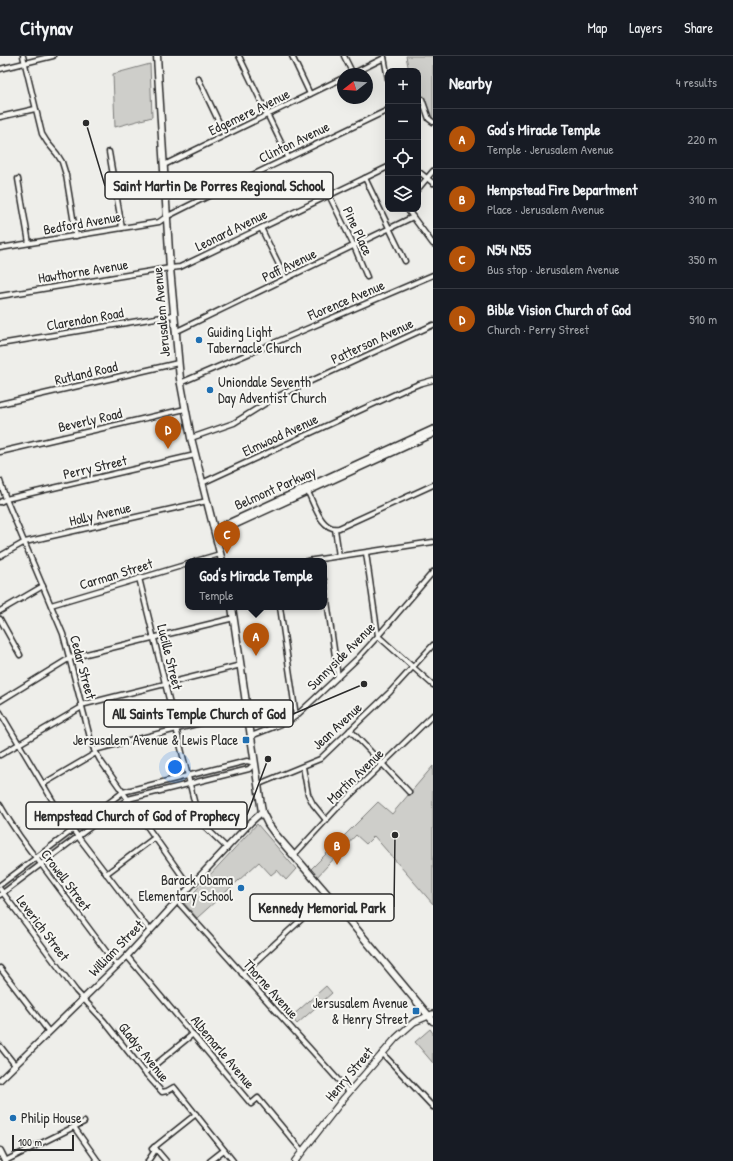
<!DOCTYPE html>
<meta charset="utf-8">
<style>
body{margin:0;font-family:"Patrick Hand",sans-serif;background:#242831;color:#f1f3f6}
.controls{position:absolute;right:12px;top:12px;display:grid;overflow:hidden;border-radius:8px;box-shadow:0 4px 16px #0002}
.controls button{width:36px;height:36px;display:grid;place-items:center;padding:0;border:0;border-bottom:1px solid #363941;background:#171b24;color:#f1f3f6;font:20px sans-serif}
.compass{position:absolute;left:337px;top:12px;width:36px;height:36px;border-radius:50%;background:#171b24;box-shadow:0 4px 16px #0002;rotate:253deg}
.scale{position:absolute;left:12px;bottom:10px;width:62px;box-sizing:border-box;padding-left:4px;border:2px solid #2b2b2b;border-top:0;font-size:11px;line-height:14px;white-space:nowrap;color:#2b2b2b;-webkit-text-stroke:3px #f6f6f2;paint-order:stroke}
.you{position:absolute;left:175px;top:711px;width:14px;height:14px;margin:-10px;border:3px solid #fff;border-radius:50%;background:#1a73e8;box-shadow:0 0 0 6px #1a73e833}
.badge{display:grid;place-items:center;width:26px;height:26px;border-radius:50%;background:#b45309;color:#fff;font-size:13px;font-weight:700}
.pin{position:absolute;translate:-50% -33px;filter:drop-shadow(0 1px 2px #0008)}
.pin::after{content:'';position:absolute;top:21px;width:14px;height:12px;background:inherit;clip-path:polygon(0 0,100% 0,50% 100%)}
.popup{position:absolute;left:185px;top:502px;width:142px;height:52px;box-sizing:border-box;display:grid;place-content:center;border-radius:8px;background:#171b24;filter:drop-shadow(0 1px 3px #0005);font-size:13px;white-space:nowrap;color:#9ea1a6}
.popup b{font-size:15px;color:#f1f3f6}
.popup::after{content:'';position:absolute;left:50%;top:100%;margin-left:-8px;border:8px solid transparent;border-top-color:#171b24}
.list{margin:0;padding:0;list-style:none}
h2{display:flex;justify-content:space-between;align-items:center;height:52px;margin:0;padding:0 16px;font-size:17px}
h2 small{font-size:13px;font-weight:400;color:#9ea1a6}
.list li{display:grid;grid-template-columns:26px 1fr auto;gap:12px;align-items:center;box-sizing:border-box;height:60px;padding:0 16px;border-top:1px solid #363941}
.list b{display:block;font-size:15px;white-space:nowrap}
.list p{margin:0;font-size:13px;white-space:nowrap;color:#9ea1a6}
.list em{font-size:13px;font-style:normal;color:#9ea1a6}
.icon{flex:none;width:22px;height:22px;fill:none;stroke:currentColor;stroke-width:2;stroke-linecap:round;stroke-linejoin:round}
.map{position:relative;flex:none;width:433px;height:1105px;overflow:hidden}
header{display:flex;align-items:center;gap:24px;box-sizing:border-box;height:56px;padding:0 20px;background:#171b24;border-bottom:1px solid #363941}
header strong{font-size:19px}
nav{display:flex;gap:22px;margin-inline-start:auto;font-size:14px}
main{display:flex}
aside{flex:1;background:#171b24}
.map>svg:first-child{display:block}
</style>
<header>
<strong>Citynav</strong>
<nav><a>Map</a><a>Layers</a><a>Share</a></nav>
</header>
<main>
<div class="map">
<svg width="433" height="1105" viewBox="0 0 433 1105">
<rect width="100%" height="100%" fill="#eeeeea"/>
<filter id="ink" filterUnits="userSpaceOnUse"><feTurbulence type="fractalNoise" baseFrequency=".025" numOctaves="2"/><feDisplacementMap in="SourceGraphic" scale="8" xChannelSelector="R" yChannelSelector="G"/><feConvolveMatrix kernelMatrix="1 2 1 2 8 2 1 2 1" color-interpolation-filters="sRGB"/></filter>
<g filter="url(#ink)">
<g fill="#cececa" stroke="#7c7c7a">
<polygon points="406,0 433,0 433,64 430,61 423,40 418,41 418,15 409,15"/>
<polygon points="150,8 152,61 115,71 113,18"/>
<polygon points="247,705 255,707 249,713 128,743 0,839 0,829 123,736"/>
<polygon points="433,710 433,848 374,780 366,788 356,779 315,823 308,816 378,746 392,758"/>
<polygon points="257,768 296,813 286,824 277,814 271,819 259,806 197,862 184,847"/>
<polygon points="326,930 332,937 297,968 291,961"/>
<polygon points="430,973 433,977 433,1007 415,986"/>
</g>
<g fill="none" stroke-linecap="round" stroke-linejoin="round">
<g stroke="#2b2b2b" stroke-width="7">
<g id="minor">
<polyline points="23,0 42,78 47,86 57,98 62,106 66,119 76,180"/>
<polyline points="239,0 288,101"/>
<polyline points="292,0 310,38"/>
<polyline points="344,0 353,18"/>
<polyline points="384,1 388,23"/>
<polyline points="0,13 53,0"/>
<polyline points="352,18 384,2"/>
<polyline points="198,22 225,79"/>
<polyline points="418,44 422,43 429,63 433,66"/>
<polyline points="0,61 35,53"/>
<polyline points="109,96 122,172"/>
<polyline points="164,109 343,22"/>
<polyline points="418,115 433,127"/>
<polyline points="365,122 405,205"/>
<polyline points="18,123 29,187"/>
<polyline points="418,133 433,115"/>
<polyline points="329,139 354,190 367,221"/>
<polyline points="407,153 433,188"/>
<polyline points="261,172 286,223"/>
<polyline points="0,192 159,166 166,161 192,148 388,54"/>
<polyline points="0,240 170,212 180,211 388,111"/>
<polyline points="175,276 413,161"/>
<polyline points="0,288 174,259"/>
<polyline points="180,327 433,219"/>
<polyline points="0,348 178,307"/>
<polyline points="191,382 234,367 274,342 433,269"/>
<polyline points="0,396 185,353"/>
<polyline points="0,425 6,443 63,578 92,689 100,704 190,831"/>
<polyline points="202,427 404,334 419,328 433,324"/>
<path d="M307,434C314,447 321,476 339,472L433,429"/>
<polyline points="0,446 6,443 195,399"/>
<polyline points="335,473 339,500"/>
<polyline points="366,497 378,580 433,629"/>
<polyline points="0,500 25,486 207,445"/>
<polyline points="196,505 220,498"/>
<polyline points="307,505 433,486"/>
<polyline points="139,522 199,765 227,792"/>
<polyline points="324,524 338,621"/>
<polyline points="51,549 188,508"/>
<polyline points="280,551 296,660"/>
<polyline points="0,555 43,530"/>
<polyline points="0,563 20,599"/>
<polyline points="0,645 70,602 234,562"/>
<polyline points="81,649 241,609"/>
<polyline points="0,656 60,757 150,875"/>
<polyline points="350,674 409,736"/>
<polyline points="251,680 289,665 296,660 359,601 378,580 433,516"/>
<polyline points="94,694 248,655"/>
<polyline points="0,699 82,651"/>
<polyline points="303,711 308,738 313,748 326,764"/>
<polyline points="43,728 96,697"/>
<polyline points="259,728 320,703 390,636 433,589"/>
<path d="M0,749C12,770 25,789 41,808L117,910"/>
<polyline points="294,799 340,749 433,659"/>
<polyline points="106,818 154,782"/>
<polyline points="0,829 123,736 247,705 255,707"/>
<polyline points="0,833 76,935 104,965 145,1017 162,1036 167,1035 174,1031 233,1105"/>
<polyline points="0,839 128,743 249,713 255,707"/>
<polyline points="177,845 349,1036"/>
<polyline points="127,900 251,1048 258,1042 302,1095"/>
<polyline points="0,912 49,976"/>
<polyline points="242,918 328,839"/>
<polyline points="0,990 15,1009"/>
<polyline points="382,997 433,1051"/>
<polyline points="145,1017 193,978"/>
<polyline points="74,1071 98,1105"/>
<polyline points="154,1091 166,1105"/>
<polyline points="152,1093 196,1058"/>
<polyline points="5,1105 84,1066"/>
<polyline points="148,1105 156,1093"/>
<polyline points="210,1105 224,1094"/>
</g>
</g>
<g stroke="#2b2b2b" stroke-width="8">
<g id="tertiary">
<polyline points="215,475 224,469 433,373"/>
<polyline points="218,475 226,473 433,378"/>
<polyline points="0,1024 127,900 201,819 251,766 262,756"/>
</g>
</g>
<g stroke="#2b2b2b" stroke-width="8">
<polyline id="secondary" points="295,1105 344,1042 396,982 414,966 433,958"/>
</g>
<g stroke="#2b2b2b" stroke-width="9">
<g id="primary">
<polyline points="157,0 170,212 180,323 191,382 222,505"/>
<polyline points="232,551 262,756 268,768 276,779 328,839 433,965"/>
<polyline points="0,1095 5,1105"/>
</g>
</g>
<use href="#minor" stroke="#f6f6f2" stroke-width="4"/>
<use href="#tertiary" stroke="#f6f6f2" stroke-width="5"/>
<use href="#secondary" stroke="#f6f6f2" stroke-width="5.5"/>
<use href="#primary" stroke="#f6f6f2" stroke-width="6"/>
</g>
</g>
<g fill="#1f6fb2" stroke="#f6f6f2" stroke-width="1.5">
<circle cx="199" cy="284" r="4"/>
<circle cx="210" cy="334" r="4"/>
<rect x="242" y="680" width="8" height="8" rx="2"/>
<circle cx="241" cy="832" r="4"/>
<rect x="412" y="951" width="8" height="8" rx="2"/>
<circle cx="13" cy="1062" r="4"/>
</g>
<g text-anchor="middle" stroke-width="4" stroke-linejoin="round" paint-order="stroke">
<g font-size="14" fill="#2b2b2b" stroke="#f6f6f2">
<text transform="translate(249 56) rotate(-26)" y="5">Edgemere Avenue</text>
<text transform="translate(294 86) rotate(-26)" y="5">Clinton Avenue</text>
<text transform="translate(82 167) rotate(-10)" y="5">Bedford Avenue</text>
<text transform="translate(231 174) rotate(-26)" y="5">Leonard Avenue</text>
<text transform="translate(358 175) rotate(65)" y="5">Pine Place</text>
<text transform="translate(289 209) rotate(-26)" y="5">Paff Avenue</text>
<text transform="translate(83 215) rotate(-9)" y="5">Hawthorne Avenue</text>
<text transform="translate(346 244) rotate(-23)" y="5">Florence Avenue</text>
<text transform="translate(161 256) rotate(-95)" y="5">Jerusalem Avenue</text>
<text transform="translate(85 263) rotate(-10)" y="5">Clarendon Road</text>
<text transform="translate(372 285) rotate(-25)" y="5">Patterson Avenue</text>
<text transform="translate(86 317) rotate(-13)" y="5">Rutland Road</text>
<text transform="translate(90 364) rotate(-13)" y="5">Beverly Road</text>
<text transform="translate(280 379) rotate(-25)" y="5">Elmwood Avenue</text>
<text transform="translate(95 411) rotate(-13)" y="5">Perry Street</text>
<text transform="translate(275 432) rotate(-24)" y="5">Belmont Parkway</text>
<text transform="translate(100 458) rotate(-13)" y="5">Holly Avenue</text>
<text transform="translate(116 518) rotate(-17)" y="5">Carman Street</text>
<text transform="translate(341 600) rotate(-45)" y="5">Sunnyside Avenue</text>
<text transform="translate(170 601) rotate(76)" y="5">Lucille Street</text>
<text transform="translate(83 611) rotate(75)" y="5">Cedar Street</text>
<text transform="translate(337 670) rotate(-43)" y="5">Jean Avenue</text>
<text transform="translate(355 720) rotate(-44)" y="5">Martin Avenue</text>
<text transform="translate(66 824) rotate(53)" y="5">Crowell Street</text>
<text transform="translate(43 872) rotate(53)" y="5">Leverich Street</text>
<text transform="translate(116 892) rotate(-46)" y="5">William Street</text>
<text transform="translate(271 933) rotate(48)" y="5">Thorne Avenue</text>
<text transform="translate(144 996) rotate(51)" y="5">Gladys Avenue</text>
<text transform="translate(223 996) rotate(50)" y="5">Albemarle Avenue</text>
<text transform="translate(349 1018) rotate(-50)" y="5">Henry Street</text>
</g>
<g font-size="14" fill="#2b2b2b" stroke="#f6f6f2" text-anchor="start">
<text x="207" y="281">Guiding Light<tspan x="207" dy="16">Tabernacle Church</tspan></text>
<text x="218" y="331">Uniondale Seventh<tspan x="218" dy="16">Day Adventist Church</tspan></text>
<text x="238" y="689" text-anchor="end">Jersusalem Avenue &amp; Lewis Place</text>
<text x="233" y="829" text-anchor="end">Barack Obama<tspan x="233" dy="16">Elementary School</tspan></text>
<text x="408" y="952" text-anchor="end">Jersusalem Avenue<tspan x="408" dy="16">&amp; Henry Street</tspan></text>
<text x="21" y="1067">Philip House</text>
</g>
</g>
<path fill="none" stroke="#2b2b2b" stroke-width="1.5" d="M86 67L105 130M364 628L293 658M268 703L247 759M395 779L394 851"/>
<g fill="#2b2b2b" stroke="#f6f6f2" stroke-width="1.5">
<circle cx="86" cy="67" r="4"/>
<circle cx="364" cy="628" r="4"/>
<circle cx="268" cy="703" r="4"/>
<circle cx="395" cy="779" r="4"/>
</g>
<g fill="#f6f6f2" stroke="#2b2b2b" stroke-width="1.5">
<rect x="105" y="116" width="228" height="27" rx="4"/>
<rect x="104" y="644" width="189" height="27" rx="4"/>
<rect x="26" y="746" width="221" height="27" rx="4"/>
<rect x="250" y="838" width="144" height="27" rx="4"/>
</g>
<g font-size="15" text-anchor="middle" font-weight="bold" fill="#2b2b2b">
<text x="219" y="135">Saint Martin De Porres Regional School</text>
<text x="199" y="663">All Saints Temple Church of God</text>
<text x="137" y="765">Hempstead Church of God of Prophecy</text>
<text x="322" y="857">Kennedy Memorial Park</text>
</g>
</svg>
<div class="controls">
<button>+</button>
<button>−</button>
<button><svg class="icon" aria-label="locate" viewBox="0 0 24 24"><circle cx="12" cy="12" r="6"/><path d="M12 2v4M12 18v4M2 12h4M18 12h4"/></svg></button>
<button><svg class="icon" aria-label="layers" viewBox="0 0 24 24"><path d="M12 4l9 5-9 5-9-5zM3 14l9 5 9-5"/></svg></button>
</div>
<svg class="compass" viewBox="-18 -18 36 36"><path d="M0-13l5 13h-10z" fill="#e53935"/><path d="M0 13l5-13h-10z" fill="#9ea1a6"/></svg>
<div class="scale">100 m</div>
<div class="you"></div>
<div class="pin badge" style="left:256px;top:600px">A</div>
<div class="popup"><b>God's Miracle Temple</b>Temple</div>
<div class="pin badge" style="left:337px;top:809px">B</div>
<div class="pin badge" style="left:227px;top:498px">C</div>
<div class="pin badge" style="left:168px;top:393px">D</div>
</div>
<aside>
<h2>Nearby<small>4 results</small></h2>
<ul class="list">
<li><span class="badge">A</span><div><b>God's Miracle Temple</b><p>Temple · Jerusalem Avenue</p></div><em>220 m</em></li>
<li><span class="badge">B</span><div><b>Hempstead Fire Department</b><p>Place · Jerusalem Avenue</p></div><em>310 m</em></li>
<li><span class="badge">C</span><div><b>N54 N55</b><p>Bus stop · Jerusalem Avenue</p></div><em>350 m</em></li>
<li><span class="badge">D</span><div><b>Bible Vision Church of God</b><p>Church · Perry Street</p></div><em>510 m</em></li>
</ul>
</aside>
</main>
